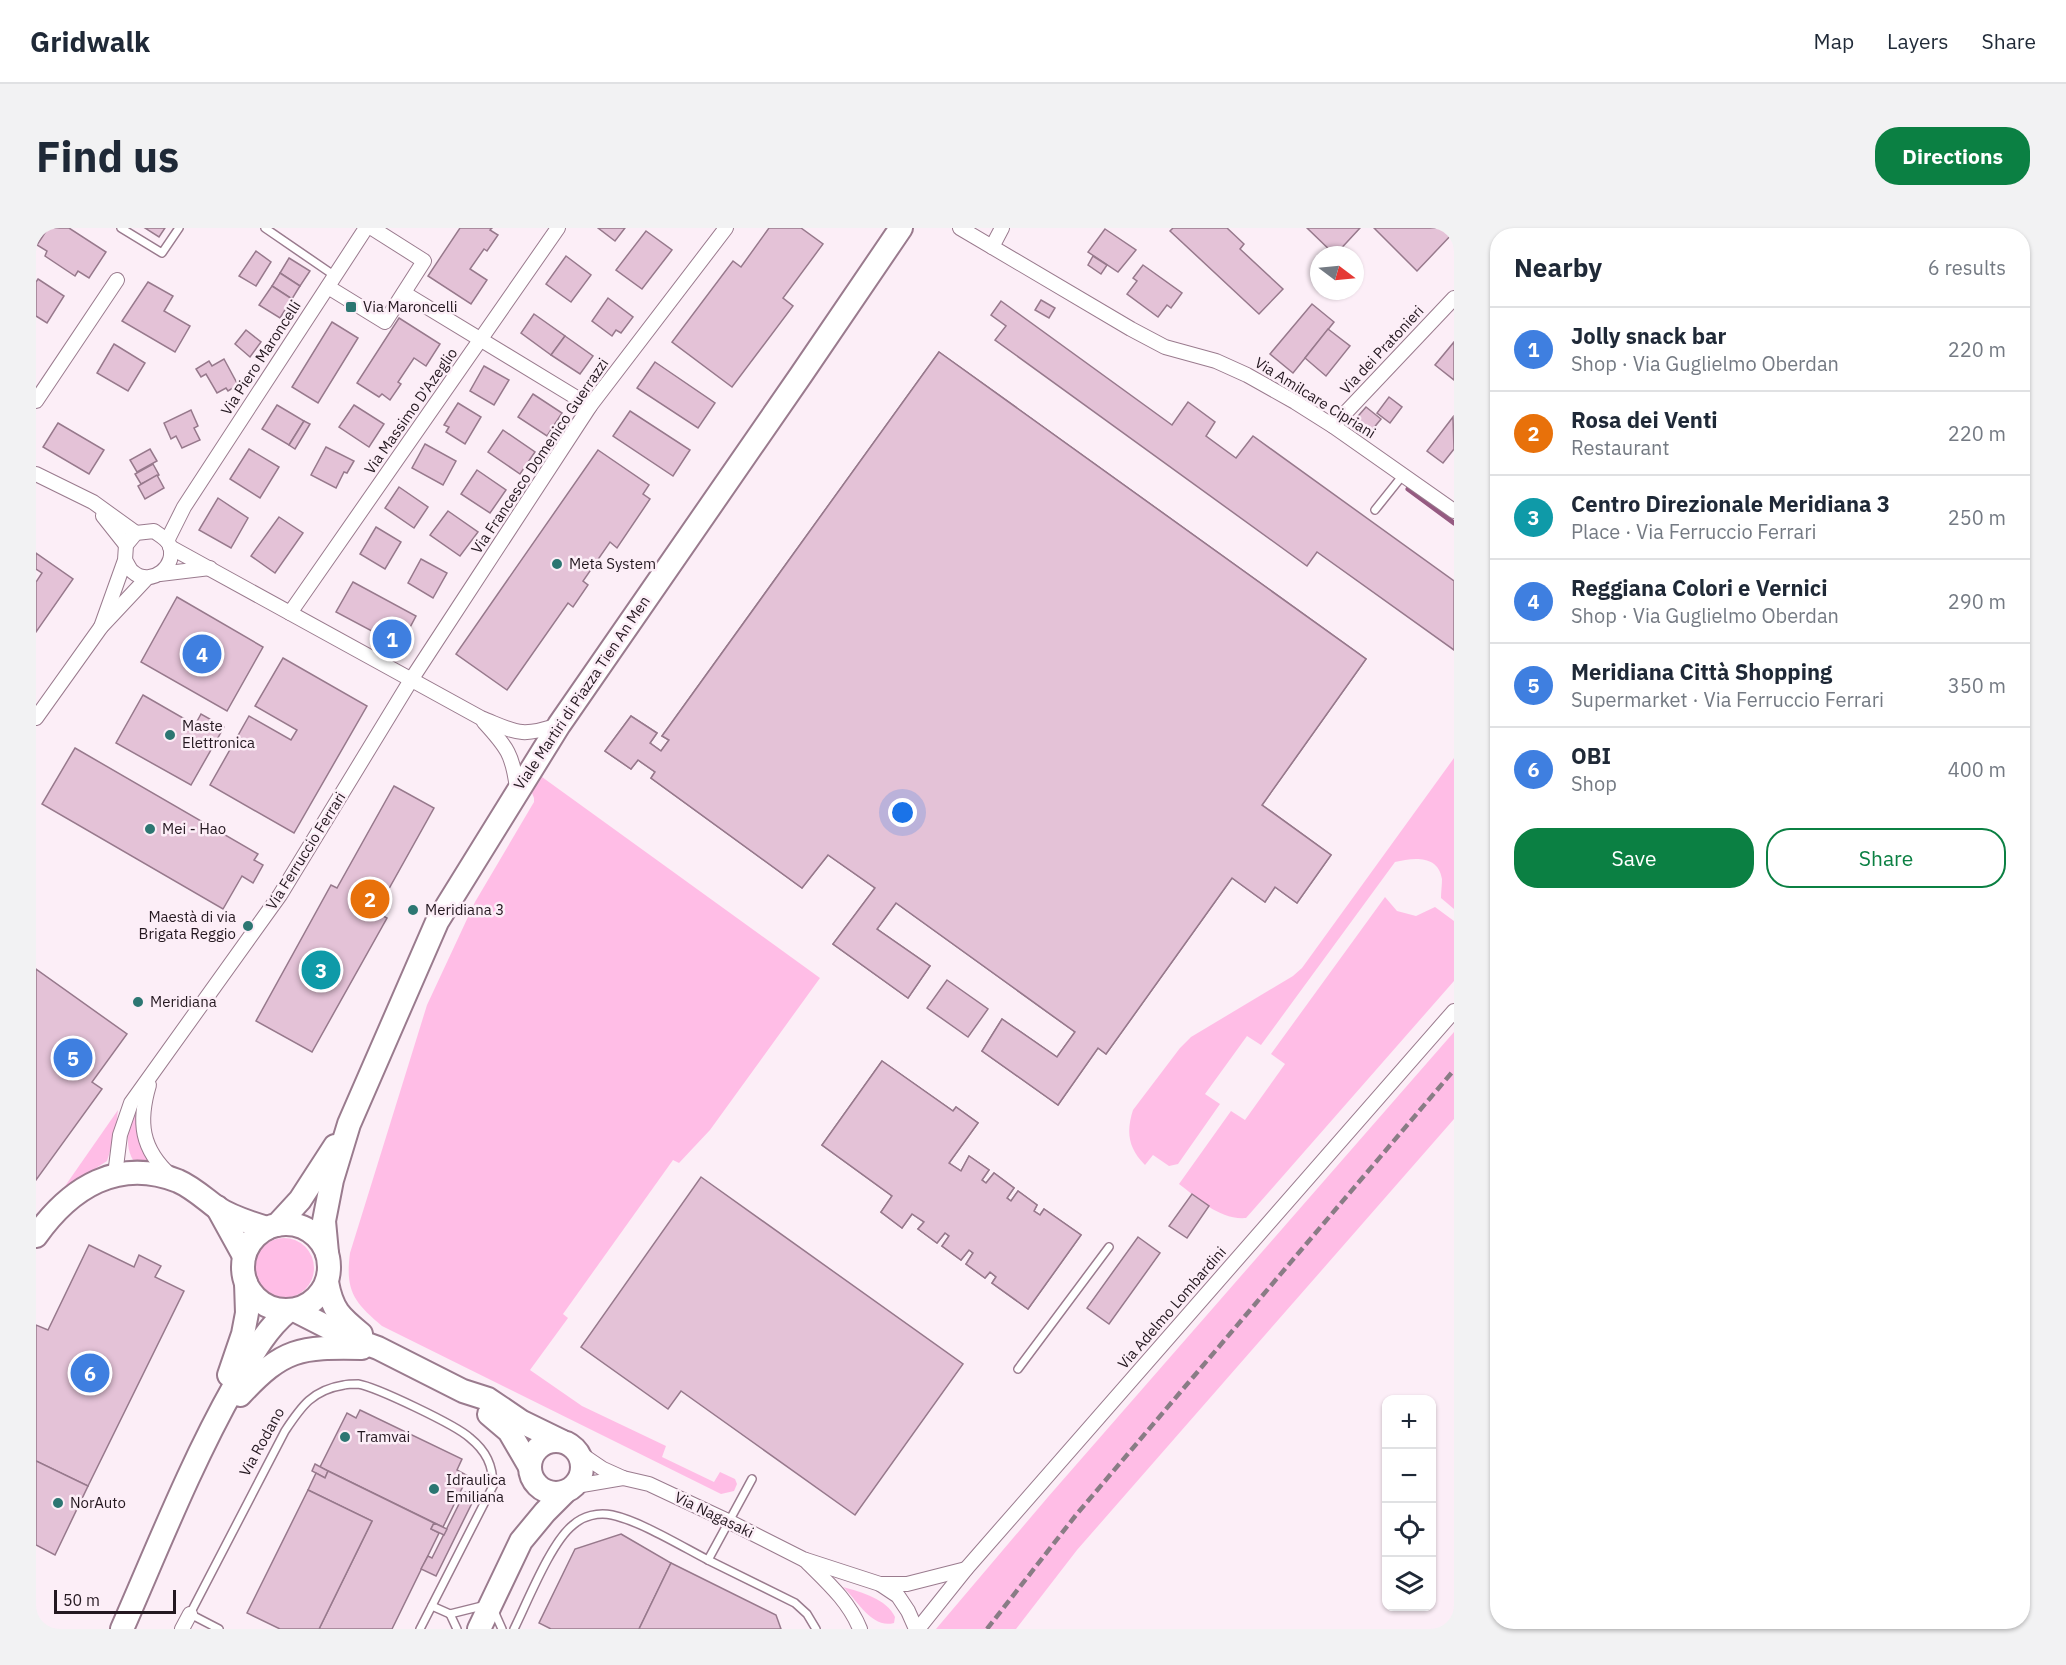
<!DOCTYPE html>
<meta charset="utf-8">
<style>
body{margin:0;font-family:"IBM Plex Sans",sans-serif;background:#f2f2f3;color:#1f2937}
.controls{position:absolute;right:18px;bottom:18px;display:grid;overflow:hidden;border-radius:12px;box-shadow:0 2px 4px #0004}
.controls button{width:54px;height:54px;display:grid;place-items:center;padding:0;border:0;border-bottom:2px solid #e0e1e3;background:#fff;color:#1f2937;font:30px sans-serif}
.compass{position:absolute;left:1274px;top:18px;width:54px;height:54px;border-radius:50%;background:#fff;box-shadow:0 2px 4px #0004;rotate:106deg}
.scale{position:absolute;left:18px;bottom:15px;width:122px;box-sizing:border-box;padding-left:6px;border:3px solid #241820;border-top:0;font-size:16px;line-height:21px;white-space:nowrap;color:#241820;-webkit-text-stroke:4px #fceef7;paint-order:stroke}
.you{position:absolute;left:867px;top:585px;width:21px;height:21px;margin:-15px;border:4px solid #fff;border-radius:50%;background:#1a73e8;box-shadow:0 0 0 9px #1a73e833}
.badge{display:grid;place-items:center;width:39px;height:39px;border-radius:50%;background:#0b8043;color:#fff;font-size:20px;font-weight:700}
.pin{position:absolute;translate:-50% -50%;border:3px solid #fff;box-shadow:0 2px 6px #0006}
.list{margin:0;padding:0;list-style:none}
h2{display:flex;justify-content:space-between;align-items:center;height:78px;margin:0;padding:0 24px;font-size:26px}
h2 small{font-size:20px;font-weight:400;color:#747a83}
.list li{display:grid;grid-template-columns:39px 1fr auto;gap:18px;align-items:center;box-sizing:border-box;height:84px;padding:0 24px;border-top:2px solid #e0e1e3}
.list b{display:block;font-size:22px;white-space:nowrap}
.list p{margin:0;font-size:20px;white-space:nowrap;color:#747a83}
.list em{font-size:20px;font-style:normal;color:#747a83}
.actions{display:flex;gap:12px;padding:18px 24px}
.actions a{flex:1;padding:14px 0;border:2px solid #0b8043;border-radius:24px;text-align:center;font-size:21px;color:#0b8043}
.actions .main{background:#0b8043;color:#fff}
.icon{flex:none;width:33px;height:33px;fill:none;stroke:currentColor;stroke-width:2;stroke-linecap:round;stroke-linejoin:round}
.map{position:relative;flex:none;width:1418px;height:1401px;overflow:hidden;border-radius:24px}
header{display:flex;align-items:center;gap:36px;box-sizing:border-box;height:84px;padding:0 30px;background:#fff;border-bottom:2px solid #e0e1e3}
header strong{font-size:28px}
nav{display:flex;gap:33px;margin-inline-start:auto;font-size:21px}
.intro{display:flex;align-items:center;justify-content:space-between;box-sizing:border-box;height:144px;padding:0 36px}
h1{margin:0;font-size:42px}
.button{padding:15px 27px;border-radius:24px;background:#0b8043;color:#fff;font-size:21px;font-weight:700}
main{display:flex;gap:36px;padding:0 36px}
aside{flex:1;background:#fff;border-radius:24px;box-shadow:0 2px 4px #0004}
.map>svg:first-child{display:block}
</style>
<header>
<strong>Gridwalk</strong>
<nav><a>Map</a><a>Layers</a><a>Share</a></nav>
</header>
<div class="intro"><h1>Find us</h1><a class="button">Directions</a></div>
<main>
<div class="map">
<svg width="1418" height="1401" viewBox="0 0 1418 1401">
<rect width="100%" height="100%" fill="#fceef7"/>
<g fill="#ffbde6">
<path d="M1418,530V681L1405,670C1405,664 1406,657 1406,651C1402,626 1376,630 1359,634L1225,817L1211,808L1169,866L1184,876L1142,936L1133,938L1117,927L1109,937C1092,920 1090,904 1097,882L1144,820L1155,809L1257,748L1266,740Z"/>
<path d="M506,549L784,750L674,902L643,935L637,932L527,1086L532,1090L494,1142L546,1178L630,1218L626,1229L678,1254L684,1244L699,1251L701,1256L698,1263L685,1266L346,1098C318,1074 309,1063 314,1025L391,777L439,674L498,574V570L496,565Z"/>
<path d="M1349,669L1361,683L1380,688L1399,679L1418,693V753L1210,990C1183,992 1163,971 1143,956L1195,883L1209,892L1249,836L1235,826Z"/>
<polygon points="1418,804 1418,891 1041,1322 980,1401 900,1401 1012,1269"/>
<path d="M104,871L116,936L97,932C86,913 95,890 104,871Z"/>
<polygon points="82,882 79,907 71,933 27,961"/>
<circle cx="248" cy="1040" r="30"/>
<path d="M807,1359C825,1364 851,1371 859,1389L858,1395C836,1401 822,1373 807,1359Z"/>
</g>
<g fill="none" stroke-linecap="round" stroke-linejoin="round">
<polyline stroke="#955a81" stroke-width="5" points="1372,261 1418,295"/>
</g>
<g fill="#e4c2d7" stroke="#97798c" stroke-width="1.5" fill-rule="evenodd">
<polygon points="12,0 33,0 70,24 53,50 42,43 39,48 9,28 11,23 1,17"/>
<polygon points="109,0 129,0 123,9"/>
<polygon points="424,0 456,0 454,2 462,7 451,23 448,21 434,41 451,52 435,76 392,48"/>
<polygon points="562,0 589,0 579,13"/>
<polygon points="733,0 765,0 787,16 747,70 757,78 696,159 636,114 697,33 705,39"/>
<polygon points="1137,0 1191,0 1208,16 1204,21 1247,61 1223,86 1134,3"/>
<polygon points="1271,0 1324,0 1299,27"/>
<polygon points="1338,0 1418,0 1418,4 1381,43"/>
<polygon points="1069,1 1100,22 1082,44 1052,24"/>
<polygon points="610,3 636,22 606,61 580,42"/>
<polygon points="220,23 235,34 220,58 203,48"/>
<polygon points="530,28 555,47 535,74 510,56"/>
<polygon points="1057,28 1071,37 1065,46 1052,37"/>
<polygon points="253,30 274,43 264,58 244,45"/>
<polygon points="1107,37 1146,65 1135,80 1131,77 1122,89 1091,66 1101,53 1097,50"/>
<polygon points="244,45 264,58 256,71 236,58"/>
<polygon points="2,51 28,68 11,95 0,88 0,54"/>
<polygon points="112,54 137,68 128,83 154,98 139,124 86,93"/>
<polygon points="236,58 256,71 244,90 223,77"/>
<polygon points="572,70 597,89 585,105 580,102 576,108 556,93"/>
<polygon points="1005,72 1019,80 1013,90 999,82"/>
<polygon points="965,73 1136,197 1152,174 1179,194 1170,208 1200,230 1217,208 1418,353 1418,422 1281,324 1271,338 959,112 970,98 955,87"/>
<polygon points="1276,76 1298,94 1257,145 1234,126"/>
<polygon points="498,86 529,108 515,127 485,105"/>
<polygon points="363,90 404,116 390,138 378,130 362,154 365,156 354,172 346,166 343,169 321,155"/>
<polygon points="296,94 322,110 282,175 256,159"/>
<polygon points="1292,101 1314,118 1290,148 1269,130"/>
<polygon points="210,102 225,114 214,129 199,116"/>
<polygon points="529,108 557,128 544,146 515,127"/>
<polygon points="1418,114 1418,152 1399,137"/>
<polygon points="78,116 109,135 92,163 61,145"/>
<path d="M903,124L1330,431L1226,577L1295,627L1261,675L1239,659L1229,674L1196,650L1070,826L1062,820L1022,877L946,823L966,791L1021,829L1039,804L860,675L841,701L894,738L872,770L797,716L839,660L792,627L766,660L615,550L619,544L602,532L595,541L569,523L595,488L621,505L614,515L625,523L633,512L626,508ZM1052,452L1143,517L1110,563L1019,498Z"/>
<polygon points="903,124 1330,431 1226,577 1295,627 1261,675 1239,659 1229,674 1196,650 1070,826 1062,820 1022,877 946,823 966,791 1021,829 1039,804 860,675 841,701 894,738 872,770 797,716 839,660 792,627 766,660 615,550 619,544 602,532 595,541 569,523 595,488 621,505 614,515 625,523 633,512 626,508"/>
<polygon points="188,131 202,157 192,163 190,160 181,165 170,146 165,149 160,141 173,133 176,138"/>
<polygon points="619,134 679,175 662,200 601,160"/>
<polygon points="448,138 473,152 458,177 434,163"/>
<polygon points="497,166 526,185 511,208 482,189"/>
<polygon points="1353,169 1366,179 1354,195 1341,185"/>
<polygon points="422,175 445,189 429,216 410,204 413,199 408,197"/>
<polygon points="241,177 268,193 253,217 226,201"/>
<polygon points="318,177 348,196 333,219 303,199"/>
<polygon points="1330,179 1345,191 1332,207 1317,194"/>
<polygon points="155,182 162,198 158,200 164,212 146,220 140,208 135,211 128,195"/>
<polygon points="594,183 654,222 637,248 577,208"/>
<polygon points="1417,189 1418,221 1407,235 1391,223"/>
<polygon points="268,193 274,196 259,221 253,217"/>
<polygon points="22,195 68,222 53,246 7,219"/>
<polygon points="467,202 499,224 484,246 452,224"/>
<polygon points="389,216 420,233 407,257 376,240"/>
<polygon points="290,219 318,233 311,245 308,244 300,260 275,247"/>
<polygon points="114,221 121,233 101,244 94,232"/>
<polygon points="213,221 243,239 224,270 194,251"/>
<polygon points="562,222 613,257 607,266 614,271 581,320 574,314 547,353 552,357 537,379 532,375 471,462 420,426"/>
<polygon points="117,236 123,247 105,256 99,246"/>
<polygon points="441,242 470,262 454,285 425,266"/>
<polygon points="121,247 128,260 109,271 102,258"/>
<polygon points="363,259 392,279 378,300 349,280"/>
<polygon points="182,270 212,290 195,320 163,302"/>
<polygon points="412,283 442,304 424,328 394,307"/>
<polygon points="243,289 267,305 239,345 215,328"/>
<polygon points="340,299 365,314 349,341 324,326"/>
<polygon points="0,325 37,351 0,404 0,354 6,345 0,341"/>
<polygon points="385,331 411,345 397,370 372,355"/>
<polygon points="317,354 380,388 364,418 300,384"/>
<polygon points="141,369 227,419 191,483 105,434"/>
<polygon points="247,430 331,478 258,605 174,557 213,488 255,512 261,502 219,478"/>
<polygon points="107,467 159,497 165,486 188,499 155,557 80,515"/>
<polygon points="39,520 222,626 218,632 227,637 217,655 206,648 187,681 6,576"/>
<polygon points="358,558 398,580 340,684 351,690 276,824 220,793 295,657 301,660"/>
<polygon points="0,741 91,806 56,854 66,861 0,952"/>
<polygon points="911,752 952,781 932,809 891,780"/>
<path d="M846,833L917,883L920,879L942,895L913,935L925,943L933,928L953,942L946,952L950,955L958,945L978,960L971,970L975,973L982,963L1001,977L998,983L1004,987L1008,981L1045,1007L992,1081L956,1055L960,1049L954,1044L949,1050L930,1036L937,1025L933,1022L925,1032L906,1018L913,1008L909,1005L901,1015L882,1001L888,994L876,986L866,1000L845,984L856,968L786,917ZM858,880L868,887L861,897L851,890ZM850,906L860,913L851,925L841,918ZM898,937L907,944L887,970L879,964Z"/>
<polygon points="846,833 917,883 920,879 942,895 913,935 925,943 933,928 953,942 946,952 950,955 958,945 978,960 971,970 975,973 982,963 1001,977 998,983 1004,987 1008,981 1045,1007 992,1081 956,1055 960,1049 954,1044 949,1050 930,1036 937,1025 933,1022 925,1032 906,1018 913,1008 909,1005 901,1015 882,1001 888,994 876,986 866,1000 845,984 856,968 786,917"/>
<polygon points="665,949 927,1136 819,1287 645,1163 632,1181 545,1119"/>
<polygon points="1156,966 1173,978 1151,1010 1133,998"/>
<polygon points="1102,1009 1124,1025 1073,1096 1051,1080"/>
<polygon points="53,1017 98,1039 103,1027 125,1038 119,1049 148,1063 52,1258 0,1233 0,1097 12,1102"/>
<polygon points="324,1182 426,1231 421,1242 432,1248 407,1299 284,1239 311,1185 320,1190"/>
<polygon points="0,1233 52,1258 19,1327 0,1317"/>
<polygon points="279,1236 292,1243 289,1250 276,1243"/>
<polygon points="292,1243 398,1295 395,1301 403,1305 356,1401 283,1401 336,1293 272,1262 280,1245 289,1250"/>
<polygon points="272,1262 336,1293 283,1401 244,1401 211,1385"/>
<polygon points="429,1264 439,1269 400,1348 385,1341 392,1328 396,1330"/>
<polygon points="398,1295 411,1301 408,1307 395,1301"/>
<polygon points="585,1306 635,1335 603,1401 515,1401 503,1395 539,1321"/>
<polygon points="635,1335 740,1387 745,1401 603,1401"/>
</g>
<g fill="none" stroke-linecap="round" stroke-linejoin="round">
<g stroke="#9a7b8e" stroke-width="10">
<g id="lane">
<polyline points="85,0 126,25 143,0"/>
<polyline points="229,0 299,48"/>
<polyline points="1339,282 1367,247"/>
<polyline points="982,1141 1073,1019"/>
<polyline points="672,1332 759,1375 771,1386 780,1401"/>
<polyline points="396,1378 414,1386"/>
<polyline points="458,1383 466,1401"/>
<polyline points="414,1386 450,1377"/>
<polyline points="414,1386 421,1401"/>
<path d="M183,1401L154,1386L249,1203C265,1179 276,1162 308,1157C312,1156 317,1156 322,1156C340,1159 420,1197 434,1210C450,1223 457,1237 457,1258L384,1401"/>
<path d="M478,1401C491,1375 515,1314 537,1297C547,1288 562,1284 576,1287C604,1293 645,1318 672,1332L716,1251"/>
</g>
</g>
<g stroke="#9a7b8e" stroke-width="16">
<g id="street">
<polyline points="924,0 1095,101 1129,119 1180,133 1211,147 1259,174 1297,198 1418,283"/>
<polyline points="956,19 966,0"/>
<polyline points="292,59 349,94 388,33 336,0"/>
<polyline points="368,65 554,178"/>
<polyline points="0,173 81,52"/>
<polyline points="1297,198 1418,70"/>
<polyline points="0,246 57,274 100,305"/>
<polyline points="67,288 90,317"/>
<polyline points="131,313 148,279 330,0"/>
<path d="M134,319L445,490C480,504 484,510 522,497"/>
<polyline points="124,346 174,340"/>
<polyline points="254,385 522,0"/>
<path d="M65,399L89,332L90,317L100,305L118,303C123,307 130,310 133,316C143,337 115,360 97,344C94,342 91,335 89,332"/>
<polyline points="0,490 65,399 111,350"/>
<path d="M448,494C471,519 477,527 481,561"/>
<path d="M113,857C102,894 105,921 135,948"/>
<polyline points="79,947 84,907 95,875 244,667 375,452 554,178 690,0"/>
<polyline points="542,1224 567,1241 587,1250 613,1256 692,1293 767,1331 844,1356 862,1368 872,1383 880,1401"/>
<polyline points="540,1258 587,1250"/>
<path d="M769,1332C790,1353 813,1373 824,1401"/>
<polyline points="844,1356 871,1356 930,1341"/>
<polyline points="146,1401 154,1386"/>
<polyline points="882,1401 930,1341 1418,783"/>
</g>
</g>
<g stroke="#9a7b8e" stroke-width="26">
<g id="primary">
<polyline points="181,979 208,1028"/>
<circle cx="250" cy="1039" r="43"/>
<polyline points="241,997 264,972 299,918"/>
<path d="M0,1008C34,960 82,929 142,953C156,959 168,970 180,979C195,989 214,995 231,1000"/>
<polyline points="291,1025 288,993 296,952 313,896 401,694 523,497 765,147 865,0"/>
<path d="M291,1054C296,1082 304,1089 325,1106"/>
<polyline points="258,1082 309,1108 342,1120 427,1163 452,1171 486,1194 525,1213"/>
<polyline points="193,1147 207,1106 211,1085 210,1055"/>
<path d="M204,1167C248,1120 263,1119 326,1120"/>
<polyline points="453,1186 473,1203 494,1239"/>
<circle cx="520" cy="1239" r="26"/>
<path d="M86,1401C122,1319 155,1235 199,1157C215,1129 228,1103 252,1083"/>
<polyline points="443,1401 485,1313 509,1284 528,1265"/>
</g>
</g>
<use href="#lane" stroke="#fff" stroke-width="7"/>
<use href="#street" stroke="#fff" stroke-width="14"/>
<use href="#primary" stroke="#fff" stroke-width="22"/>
<polyline stroke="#897c85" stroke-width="4.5" stroke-dasharray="9 4.5" stroke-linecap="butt" points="951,1401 1040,1287 1418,842"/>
</g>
<g fill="#2c7672" stroke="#fceef7" stroke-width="2">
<rect x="309" y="73" width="12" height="12" rx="3"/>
<circle cx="521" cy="336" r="6"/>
<circle cx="134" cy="507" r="6"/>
<circle cx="114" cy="601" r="6"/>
<circle cx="377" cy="682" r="6"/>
<circle cx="212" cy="698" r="6"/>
<circle cx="102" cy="774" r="6"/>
<circle cx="309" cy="1209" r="6"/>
<circle cx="398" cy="1261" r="6"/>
<circle cx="22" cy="1275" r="6"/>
</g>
<g text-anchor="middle" stroke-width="5" stroke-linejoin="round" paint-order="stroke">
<g font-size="15" fill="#241820" stroke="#fceef7" text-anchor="start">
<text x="327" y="84">Via Maroncelli</text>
<text x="533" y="341">Meta System</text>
<text x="146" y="503">Maste<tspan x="146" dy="17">Elettronica</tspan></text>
<text x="126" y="606">Mei - Hao</text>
<text x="389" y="687">Meridiana 3</text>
<text x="200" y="694" text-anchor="end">Maestà di via<tspan x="200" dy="17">Brigata Reggio</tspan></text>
<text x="114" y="779">Meridiana</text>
<text x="321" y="1214">Tramvai</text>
<text x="410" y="1257">Idraulica<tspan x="410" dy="17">Emiliana</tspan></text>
<text x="34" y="1280">NorAuto</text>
</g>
<g font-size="15" fill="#241820" stroke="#fceef7">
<text transform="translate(1346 122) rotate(-47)" y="5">Via dei Pratonieri</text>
<text transform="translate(225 130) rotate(-57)" y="5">Via Piero Maroncelli</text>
<text transform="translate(1279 170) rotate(32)" y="5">Via Amilcare Cipriani</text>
<text transform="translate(375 183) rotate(-55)" y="5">Via Massimo D'Azeglio</text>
<text transform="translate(504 228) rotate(-56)" y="5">Via Francesco Domenico Guerrazzi</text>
<text transform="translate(546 465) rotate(-56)" y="5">Viale Martiri di Piazza Tien An Men</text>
<text transform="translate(270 623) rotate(-58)" y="5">Via Ferruccio Ferrari</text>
<text transform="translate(1136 1080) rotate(-49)" y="5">Via Adelmo Lombardini</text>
<text transform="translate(226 1214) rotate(-61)" y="5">Via Rodano</text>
<text transform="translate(678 1287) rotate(26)" y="5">Via Nagasaki</text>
</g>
</g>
</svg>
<div class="controls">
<button>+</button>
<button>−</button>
<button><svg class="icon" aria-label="locate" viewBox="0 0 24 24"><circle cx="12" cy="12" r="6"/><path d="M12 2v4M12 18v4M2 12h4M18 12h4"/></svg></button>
<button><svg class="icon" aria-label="layers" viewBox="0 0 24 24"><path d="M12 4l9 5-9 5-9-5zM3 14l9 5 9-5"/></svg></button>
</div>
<svg class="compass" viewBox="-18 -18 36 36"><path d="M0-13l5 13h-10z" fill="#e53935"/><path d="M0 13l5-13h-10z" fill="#747a83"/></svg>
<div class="scale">50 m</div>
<div class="you"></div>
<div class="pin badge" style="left:356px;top:411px;background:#3f7fe0">1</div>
<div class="pin badge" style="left:334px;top:671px;background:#e8710a">2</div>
<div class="pin badge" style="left:285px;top:742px;background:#0f9aa8">3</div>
<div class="pin badge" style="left:166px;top:426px;background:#3f7fe0">4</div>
<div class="pin badge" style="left:37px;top:830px;background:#3f7fe0">5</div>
<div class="pin badge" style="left:54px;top:1145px;background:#3f7fe0">6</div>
</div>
<aside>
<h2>Nearby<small>6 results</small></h2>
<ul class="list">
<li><span class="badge" style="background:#3f7fe0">1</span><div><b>Jolly snack bar</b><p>Shop · Via Guglielmo Oberdan</p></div><em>220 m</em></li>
<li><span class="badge" style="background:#e8710a">2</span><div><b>Rosa dei Venti</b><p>Restaurant</p></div><em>220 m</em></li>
<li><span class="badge" style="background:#0f9aa8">3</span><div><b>Centro Direzionale Meridiana 3</b><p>Place · Via Ferruccio Ferrari</p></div><em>250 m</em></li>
<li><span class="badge" style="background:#3f7fe0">4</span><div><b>Reggiana Colori e Vernici</b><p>Shop · Via Guglielmo Oberdan</p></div><em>290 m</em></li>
<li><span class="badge" style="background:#3f7fe0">5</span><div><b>Meridiana Città Shopping</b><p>Supermarket · Via Ferruccio Ferrari</p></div><em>350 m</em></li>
<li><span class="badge" style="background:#3f7fe0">6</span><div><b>OBI</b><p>Shop</p></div><em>400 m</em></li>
</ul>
<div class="actions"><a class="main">Save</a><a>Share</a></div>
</aside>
</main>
